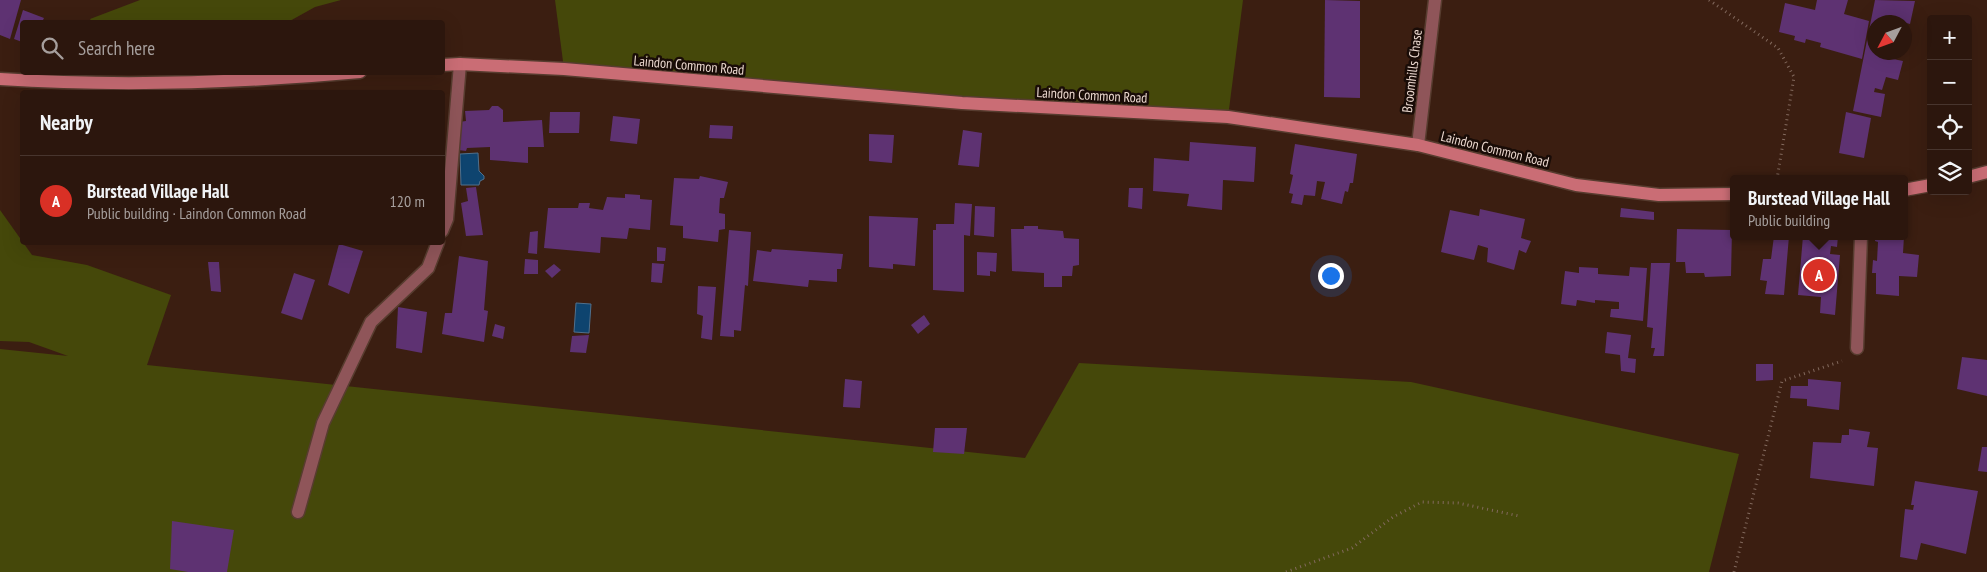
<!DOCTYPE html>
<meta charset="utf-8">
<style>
body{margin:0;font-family:"PT Sans Narrow",sans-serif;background:#38231b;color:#f1f3f6}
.controls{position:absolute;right:15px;top:15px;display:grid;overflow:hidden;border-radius:5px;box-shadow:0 5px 20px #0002}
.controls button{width:45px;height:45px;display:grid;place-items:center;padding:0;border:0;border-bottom:1px solid #48352e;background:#2c160d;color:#f1f3f6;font:25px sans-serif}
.compass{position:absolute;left:1867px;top:15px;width:45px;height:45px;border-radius:50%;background:#2c160d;box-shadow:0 5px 20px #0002;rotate:229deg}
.you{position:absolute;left:1330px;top:275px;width:18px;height:18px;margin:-12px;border:4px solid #fff;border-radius:50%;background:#1a73e8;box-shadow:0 0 0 8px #1a73e833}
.badge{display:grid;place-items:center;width:32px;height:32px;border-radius:50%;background:#d93025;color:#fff;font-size:16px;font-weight:700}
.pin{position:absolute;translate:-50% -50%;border:2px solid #fff;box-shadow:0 1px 5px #0006}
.popup{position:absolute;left:1730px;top:175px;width:178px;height:65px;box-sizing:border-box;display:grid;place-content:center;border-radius:5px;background:#2c160d;filter:drop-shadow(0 1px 4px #0005);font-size:16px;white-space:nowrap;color:#a69f9d}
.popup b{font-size:19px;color:#f1f3f6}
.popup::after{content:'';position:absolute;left:50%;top:100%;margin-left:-10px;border:10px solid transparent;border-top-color:#2c160d}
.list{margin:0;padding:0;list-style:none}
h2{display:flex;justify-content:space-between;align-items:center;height:65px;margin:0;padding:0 20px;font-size:21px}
h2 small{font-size:16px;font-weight:400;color:#a69f9d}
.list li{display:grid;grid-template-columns:32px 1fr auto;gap:15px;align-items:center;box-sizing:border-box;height:90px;padding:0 20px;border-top:1px solid #48352e}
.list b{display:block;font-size:19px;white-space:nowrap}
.list p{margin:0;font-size:16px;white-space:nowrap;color:#a69f9d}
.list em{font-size:16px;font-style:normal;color:#a69f9d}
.icon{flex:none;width:28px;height:28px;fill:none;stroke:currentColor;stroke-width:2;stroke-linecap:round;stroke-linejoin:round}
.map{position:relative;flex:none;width:1987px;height:572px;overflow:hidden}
.search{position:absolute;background:#2c160d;box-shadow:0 5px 20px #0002;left:20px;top:20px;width:425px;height:55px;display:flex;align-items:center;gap:12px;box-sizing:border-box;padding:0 18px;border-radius:5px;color:#a69f9d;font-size:19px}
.panel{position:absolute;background:#2c160d;box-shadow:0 5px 20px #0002;left:20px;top:90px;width:425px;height:155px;border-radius:5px}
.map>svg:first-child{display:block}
</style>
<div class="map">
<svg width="1987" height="572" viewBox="0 0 1987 572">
<rect width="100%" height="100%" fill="#3b1e11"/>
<g fill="#45480a">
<polygon points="140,0 341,0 315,7 288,22 92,22 90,19"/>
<polygon points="555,0 1243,0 1228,117 564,69"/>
<polygon points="0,210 32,255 87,265 171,295 147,365 1025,458 1079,363 1411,382 1739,454 1709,572 0,572 0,349 68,356 29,342 0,341"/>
</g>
<g fill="#0e446f" stroke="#50708c">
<polygon points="478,153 479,171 484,176 484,179 480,181 479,185 461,185 460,154"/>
<polygon points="576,303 591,304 589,333 574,332"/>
</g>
<g fill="#5e3272">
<polygon points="0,0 21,0 10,39 0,35"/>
<polygon points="1325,0 1360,1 1360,98 1324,97"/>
<polygon points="1817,0 1848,0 1844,14 1869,21 1862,59 1820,47 1821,43 1806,39 1805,43 1794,40 1795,36 1779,32 1785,3 1815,10"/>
<polygon points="1875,0 1915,1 1910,24 1896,20 1896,22 1874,22 1874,52 1889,52 1888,58 1903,61 1898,80 1886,77 1882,90 1875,88 1874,92 1885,94 1881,117 1853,111"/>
<polygon points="23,10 44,18 42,22 22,22 22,42 14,39"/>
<polygon points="492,106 498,106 503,110 503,122 542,120 544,147 528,147 528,163 490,160 490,147 467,148 466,151 458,150 459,122 466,121 465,111 489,110"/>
<polygon points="550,112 580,112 579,133 549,133"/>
<polygon points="1846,112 1871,118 1864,158 1839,153"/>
<polygon points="613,116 640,119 637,144 610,141"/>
<polygon points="710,125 733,126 732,139 709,138"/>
<polygon points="963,130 982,133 979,167 958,165"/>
<polygon points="869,134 894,135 892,163 869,161"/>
<polygon points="1190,142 1256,147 1254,182 1223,180 1222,210 1187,206 1189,194 1153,191 1154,158 1189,161"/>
<polygon points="1295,144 1357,154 1353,183 1350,183 1348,192 1345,191 1342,204 1321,199 1325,182 1317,181 1315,196 1304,195 1302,205 1291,203 1293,194 1289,193 1293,175 1290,174"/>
<polygon points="700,176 728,182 724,198 720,198 719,213 725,214 725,229 719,230 718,242 683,238 683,226 670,225 674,178 699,179"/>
<polygon points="476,187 483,235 466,236 461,203 468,201 466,188"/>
<polygon points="1129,188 1143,188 1142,209 1128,207"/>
<polygon points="625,194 640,195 640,199 652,200 650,230 629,228 627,239 601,237 600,253 544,248 548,208 578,208 579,203 590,203 589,208 603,210 607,197 625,198"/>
<polygon points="955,203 972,204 970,236 964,235 964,292 933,290 933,230 936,230 936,224 954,224"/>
<polygon points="975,206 995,207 994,237 974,235"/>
<polygon points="1621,208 1654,212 1654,220 1620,217"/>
<polygon points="1480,209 1525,219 1521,238 1531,241 1526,253 1519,250 1514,270 1487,262 1488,248 1478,245 1474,260 1441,252 1450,210 1479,216"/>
<polygon points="869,216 918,218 915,266 893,264 893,269 869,267"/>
<polygon points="1024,226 1038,226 1038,229 1063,231 1064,238 1079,239 1079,265 1073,266 1072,276 1062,276 1062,287 1044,287 1044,273 1012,271 1011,229 1024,229"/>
<polygon points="1677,229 1732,230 1731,276 1705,277 1704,273 1686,273 1685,262 1676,262"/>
<polygon points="729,230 751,232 748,286 745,285 741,331 734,330 734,337 720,336"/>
<polygon points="538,231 537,254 528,253 530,232"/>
<polygon points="1774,236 1789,236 1784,295 1765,294 1767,281 1760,280 1763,259 1771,259"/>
<polygon points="1803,236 1838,236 1837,247 1831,246 1830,254 1840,255 1835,315 1820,313 1821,297 1798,295"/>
<polygon points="1875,236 1904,236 1903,253 1919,255 1917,277 1899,276 1899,296 1876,294 1876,273 1872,273 1873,260 1877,261 1878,242 1875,241"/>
<polygon points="339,244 363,251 349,294 328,285"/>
<polygon points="657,247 666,248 665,261 657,261"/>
<polygon points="772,249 843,254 841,269 837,269 837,282 809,280 808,287 753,281 757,250 771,252"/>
<polygon points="977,252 997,253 996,272 990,271 990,276 977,275"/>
<polygon points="459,256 488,261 484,310 488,311 484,342 442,334 445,313 452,313"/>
<polygon points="525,259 538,260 538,274 524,274"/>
<polygon points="208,262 219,262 221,292 211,291"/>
<polygon points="652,263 664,264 662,283 651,282"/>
<polygon points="1651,263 1670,263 1664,356 1653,356 1655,348 1651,348 1653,328 1647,327"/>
<polygon points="554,264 561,270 552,278 545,271"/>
<polygon points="1579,267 1598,268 1598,274 1629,276 1630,267 1647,268 1643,321 1610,317 1611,309 1619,309 1619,302 1595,300 1595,303 1577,300 1576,306 1561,304 1565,271 1579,273"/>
<polygon points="294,273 315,280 302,320 281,313"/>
<polygon points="698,286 716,287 712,340 701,338 703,316 697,314"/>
<polygon points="398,307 427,312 422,353 396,348"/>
<polygon points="924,315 930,324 918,334 911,325"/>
<polygon points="495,324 505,327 503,339 492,336"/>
<polygon points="1607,332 1631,335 1628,358 1636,359 1635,373 1621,371 1620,355 1605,353"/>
<polygon points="589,335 586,353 570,352 572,336"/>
<polygon points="1962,357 1987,360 1987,396 1957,389"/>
<polygon points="1756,364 1773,364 1773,380 1756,381"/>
<polygon points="845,379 862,381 860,408 843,407"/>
<polygon points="1808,379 1841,382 1839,410 1807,406 1807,399 1790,398 1791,386 1808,386"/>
<polygon points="935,428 967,428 964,454 933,452"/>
<polygon points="1849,429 1870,432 1867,447 1878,448 1874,486 1810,478 1813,442 1841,443 1842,435 1849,435"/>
<polygon points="1982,447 1987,447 1987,472 1978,471"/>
<polygon points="1915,481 1978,491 1966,554 1921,543 1917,560 1900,557 1905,509 1913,510 1914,505 1911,505"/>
<polygon points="172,521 234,530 227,572 188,572 170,569"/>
</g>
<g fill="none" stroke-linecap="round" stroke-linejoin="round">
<g stroke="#573c2f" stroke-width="15">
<g id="lane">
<polyline points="442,231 447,219 460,64"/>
<polyline points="1857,348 1861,236"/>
<polyline points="298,512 323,423 371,322 428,268 438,242"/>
</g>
</g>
<g stroke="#573c2f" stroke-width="15">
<polyline id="street" points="1418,145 1435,0"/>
</g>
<g stroke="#573c2f" stroke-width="15">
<g id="secondary">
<polyline points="442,65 460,64 564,69 962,103 1228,117 1418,145 1576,185 1659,195 1734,194"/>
<path d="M0,79C120,87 240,83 360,72"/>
<polyline points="1968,177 1987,172"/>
<polyline points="1904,190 1931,185"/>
</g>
</g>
<g stroke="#82695d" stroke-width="3" stroke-dasharray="1 4" stroke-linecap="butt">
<polyline points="1709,0 1778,48 1794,77 1777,179"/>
<polyline points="1286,572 1352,548 1393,517 1422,502 1458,503 1519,516"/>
<polyline points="1734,572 1782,381 1842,361"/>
</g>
<use href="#lane" stroke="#8f5559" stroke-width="12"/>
<use href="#street" stroke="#8f5559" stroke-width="12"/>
<use href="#secondary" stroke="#ca6d75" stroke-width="12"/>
</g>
<g text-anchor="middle" stroke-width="5" stroke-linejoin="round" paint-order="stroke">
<g font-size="14" fill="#ebd8cf" stroke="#190c07">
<text transform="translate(689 65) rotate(5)" y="5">Laindon Common Road</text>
<text transform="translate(1412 71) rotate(-83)" y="5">Broomhills Chase</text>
<text transform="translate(1092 95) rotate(3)" y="5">Laindon Common Road</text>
<text transform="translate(1495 149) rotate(14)" y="5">Laindon Common Road</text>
</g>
</g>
</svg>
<div class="controls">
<button>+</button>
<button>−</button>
<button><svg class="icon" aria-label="locate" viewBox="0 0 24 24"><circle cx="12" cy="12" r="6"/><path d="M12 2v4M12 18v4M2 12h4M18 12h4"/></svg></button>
<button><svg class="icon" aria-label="layers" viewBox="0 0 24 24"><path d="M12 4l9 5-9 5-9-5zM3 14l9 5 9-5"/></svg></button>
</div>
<svg class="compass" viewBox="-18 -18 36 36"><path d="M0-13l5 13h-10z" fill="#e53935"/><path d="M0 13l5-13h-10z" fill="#a69f9d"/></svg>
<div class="you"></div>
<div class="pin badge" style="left:1819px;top:275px">A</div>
<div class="popup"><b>Burstead Village Hall</b>Public building</div>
<div class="search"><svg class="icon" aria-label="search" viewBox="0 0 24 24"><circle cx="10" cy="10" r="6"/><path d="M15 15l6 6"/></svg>Search here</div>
<section class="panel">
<h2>Nearby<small></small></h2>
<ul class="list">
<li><span class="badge">A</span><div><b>Burstead Village Hall</b><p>Public building · Laindon Common Road</p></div><em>120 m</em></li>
</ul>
</section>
</div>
